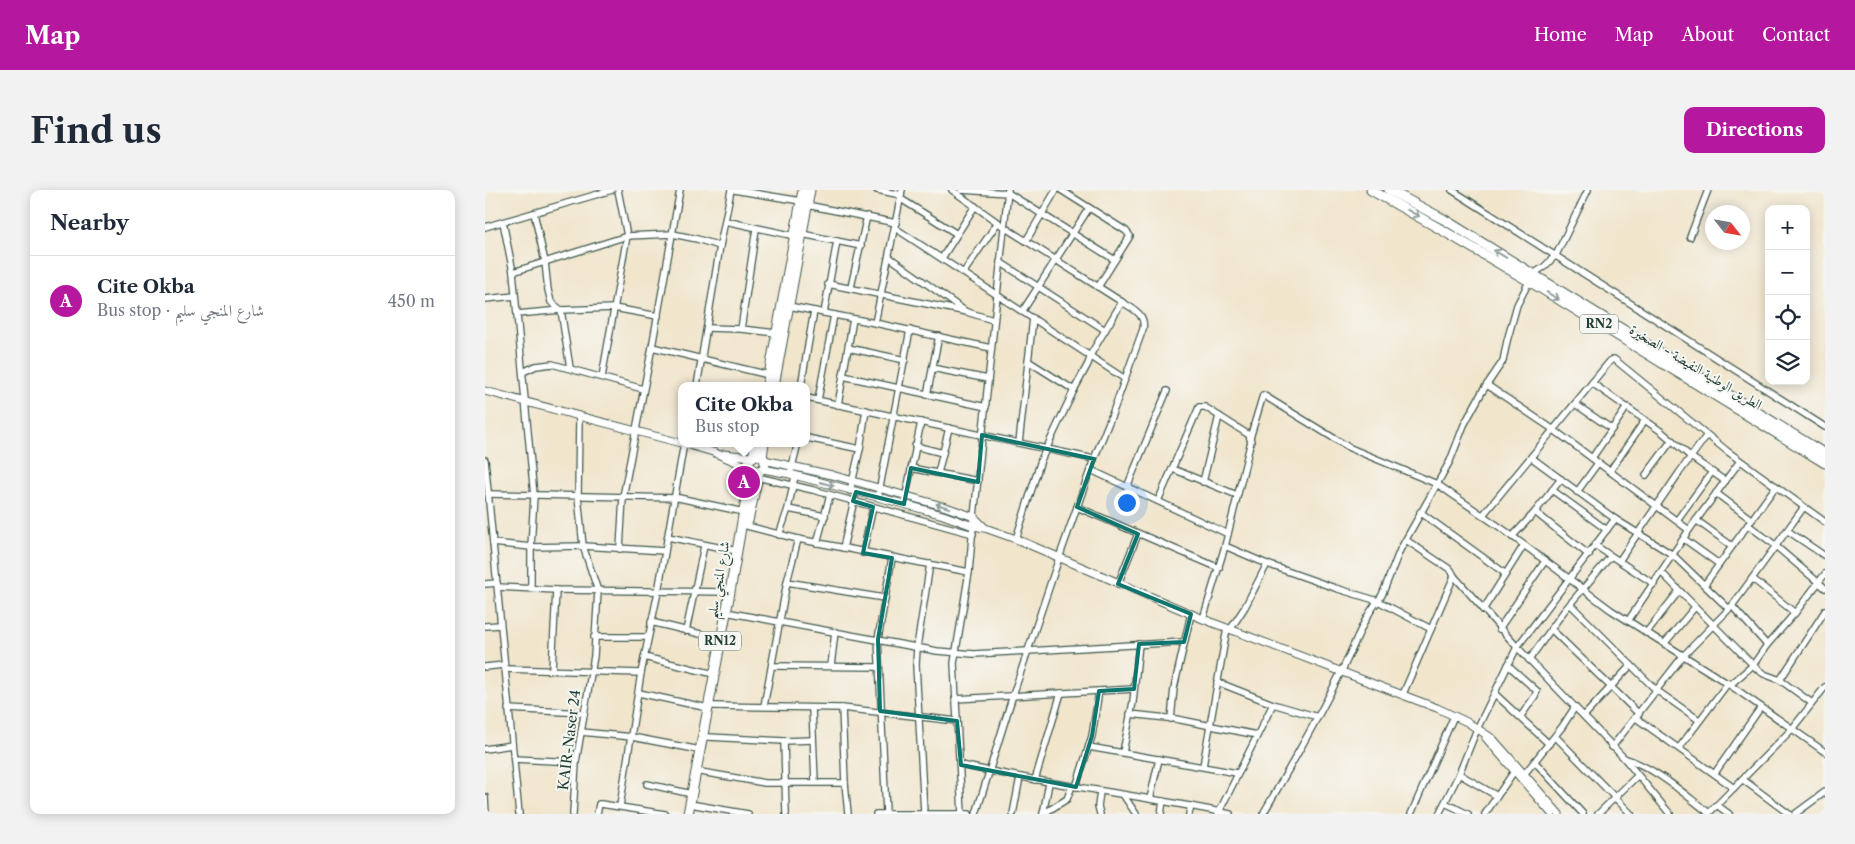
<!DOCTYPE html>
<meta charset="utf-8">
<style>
body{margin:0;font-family:"Libre Caslon Text",Amiri,serif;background:#f2f2f3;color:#1f2937}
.controls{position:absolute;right:15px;top:15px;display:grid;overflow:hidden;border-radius:10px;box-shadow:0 2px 12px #0003}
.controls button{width:45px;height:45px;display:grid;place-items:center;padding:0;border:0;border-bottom:1px solid #e0e1e3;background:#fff;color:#1f2937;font:25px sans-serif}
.compass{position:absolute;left:1220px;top:15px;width:45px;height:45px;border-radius:50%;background:#fff;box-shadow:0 2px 12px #0003;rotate:121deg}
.you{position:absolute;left:641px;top:312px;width:18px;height:18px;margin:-12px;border:4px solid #fff;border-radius:50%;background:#1a73e8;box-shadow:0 0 0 8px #1a73e833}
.badge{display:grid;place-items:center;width:32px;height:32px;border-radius:50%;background:#b5179e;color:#fff;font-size:16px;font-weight:700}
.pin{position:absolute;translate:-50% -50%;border:2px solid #fff;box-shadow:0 1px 5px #0006}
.popup{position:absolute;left:193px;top:192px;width:132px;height:65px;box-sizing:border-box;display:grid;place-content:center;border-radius:10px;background:#fff;filter:drop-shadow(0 1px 4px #0005);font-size:16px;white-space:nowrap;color:#747a83}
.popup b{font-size:19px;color:#1f2937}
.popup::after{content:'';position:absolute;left:50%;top:100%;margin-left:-10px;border:10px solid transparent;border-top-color:#fff}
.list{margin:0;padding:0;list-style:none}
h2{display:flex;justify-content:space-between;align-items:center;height:65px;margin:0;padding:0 20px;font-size:21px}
h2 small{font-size:16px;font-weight:400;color:#747a83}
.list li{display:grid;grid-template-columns:32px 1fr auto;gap:15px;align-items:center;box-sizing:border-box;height:90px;padding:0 20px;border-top:1px solid #e0e1e3}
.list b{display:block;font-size:19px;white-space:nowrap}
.list p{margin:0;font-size:16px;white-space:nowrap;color:#747a83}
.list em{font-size:16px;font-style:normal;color:#747a83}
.icon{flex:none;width:28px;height:28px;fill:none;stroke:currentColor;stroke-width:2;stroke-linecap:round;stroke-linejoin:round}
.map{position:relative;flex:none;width:1340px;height:624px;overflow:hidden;border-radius:10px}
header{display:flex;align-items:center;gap:30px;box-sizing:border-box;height:70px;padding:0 25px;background:#b5179e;color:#fff}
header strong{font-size:24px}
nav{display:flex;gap:28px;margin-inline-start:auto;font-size:18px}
.intro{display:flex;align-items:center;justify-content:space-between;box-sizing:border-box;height:120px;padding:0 30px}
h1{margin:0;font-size:35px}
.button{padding:12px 22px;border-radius:10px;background:#b5179e;color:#fff;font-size:18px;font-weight:700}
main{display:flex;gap:30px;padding:0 30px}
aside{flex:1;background:#fff;border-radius:10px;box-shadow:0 2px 12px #0003}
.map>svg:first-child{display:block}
</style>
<header>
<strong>Map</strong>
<nav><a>Home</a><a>Map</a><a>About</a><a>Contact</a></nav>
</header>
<div class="intro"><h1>Find us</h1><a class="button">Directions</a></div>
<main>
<aside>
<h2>Nearby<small></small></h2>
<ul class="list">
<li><span class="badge">A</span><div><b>Cite Okba</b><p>Bus stop · شارع المنجي سليم</p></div><em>450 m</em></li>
</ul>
</aside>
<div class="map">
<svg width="1340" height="624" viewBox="0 0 1340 624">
<rect width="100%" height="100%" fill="#f6f6f2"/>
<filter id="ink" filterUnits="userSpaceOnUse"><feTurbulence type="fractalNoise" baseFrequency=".02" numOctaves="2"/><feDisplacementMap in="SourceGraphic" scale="10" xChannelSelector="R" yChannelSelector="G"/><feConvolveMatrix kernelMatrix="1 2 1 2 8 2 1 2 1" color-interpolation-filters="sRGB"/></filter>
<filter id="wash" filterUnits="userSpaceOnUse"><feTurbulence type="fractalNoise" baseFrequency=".0096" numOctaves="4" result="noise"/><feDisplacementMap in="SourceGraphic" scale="20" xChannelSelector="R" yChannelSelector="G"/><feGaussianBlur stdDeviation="1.12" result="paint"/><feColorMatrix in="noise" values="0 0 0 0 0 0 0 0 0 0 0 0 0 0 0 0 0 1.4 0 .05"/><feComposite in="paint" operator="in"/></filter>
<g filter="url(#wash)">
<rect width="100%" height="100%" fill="#f1e5cc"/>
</g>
<g filter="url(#ink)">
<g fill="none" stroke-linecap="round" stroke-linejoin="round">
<g stroke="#3e564b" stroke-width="8">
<g id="minor">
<polyline points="249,0 316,11"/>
<polyline points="392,0 416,5"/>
<polyline points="467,0 519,37 637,112 607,162 603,174 589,200 556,270 531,349"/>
<polyline points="476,0 523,3 630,70"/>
<polyline points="576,0 641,41 645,46 613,97"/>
<polyline points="967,0 1340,237"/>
<polyline points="416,9 472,44"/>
<polyline points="322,15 411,33"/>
<polyline points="49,23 60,72 63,100 66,112 76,120 85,178"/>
<polyline points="240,31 310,46"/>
<polyline points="18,32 28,82 49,306 46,357 46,398"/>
<polyline points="0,37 127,0"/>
<polyline points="410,38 640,189"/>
<polyline points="317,44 376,56"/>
<polyline points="1205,47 1223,0"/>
<polyline points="541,51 571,0"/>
<polyline points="404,67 480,121"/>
<polyline points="457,68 490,16"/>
<polyline points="515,72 620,140"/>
<polyline points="28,82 142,46 188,44 212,49 235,56"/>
<polyline points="479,82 513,32"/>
<polyline points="343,94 482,122 508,130"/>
<polyline points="366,97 382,26"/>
<polyline points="0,109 30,106"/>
<polyline points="304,116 390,133 506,158"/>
<polyline points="537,122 604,18"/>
<polyline points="339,123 352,51"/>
<polyline points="32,124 76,120 129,118 173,126"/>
<polyline points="390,133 417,0"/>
<polyline points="222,138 256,139 292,143"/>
<polyline points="256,139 271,39"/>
<polyline points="167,157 284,185"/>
<polyline points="363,158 420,170"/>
<polyline points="543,171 589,200"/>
<polyline points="447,178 503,189"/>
<polyline points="38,182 51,176 67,174 158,199"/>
<polyline points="358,186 501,217"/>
<polyline points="117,187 142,46 133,0"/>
<polyline points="1107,193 1177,242 1206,267 1240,291"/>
<polyline points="1002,195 1069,240 1204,340"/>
<polyline points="212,196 235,56 246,0"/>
<polyline points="316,196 329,121"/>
<polyline points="442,205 454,146"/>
<polyline points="322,208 609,269"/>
<polyline points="333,210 349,125"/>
<polyline points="1090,214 1127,239"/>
<polyline points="353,215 368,129"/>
<polyline points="322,248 375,259"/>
<polyline points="765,248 778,205 865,258 952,294 1019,340 1126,420 1245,495 1340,562"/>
<polyline points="534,253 548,128"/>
<polyline points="430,256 458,263"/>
<polyline points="1047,268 1130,329 1188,365 1244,419"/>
<polyline points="1107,268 1142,217"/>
<polyline points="0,270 34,624"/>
<polyline points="426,278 493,291"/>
<polyline points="688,279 752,305"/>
<polyline points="606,280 743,344"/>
<polyline points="1125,281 1160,230"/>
<polyline points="453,283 464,238"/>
<polyline points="305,284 313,253"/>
<polyline points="1161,285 1187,250"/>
<polyline points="272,287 328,300 488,344"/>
<polyline points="718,292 734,226"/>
<polyline points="642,297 682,201"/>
<polyline points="1067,300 1122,340"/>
<polyline points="365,301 375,259 381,220"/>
<polyline points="1092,302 1113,273"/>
<polyline points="1231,303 1267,330"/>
<polyline points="3,304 194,308 259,322"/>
<polyline points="393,307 425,140"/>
<polyline points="673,311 714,217 720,217 764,245 766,251 740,356 718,429"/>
<polyline points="419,314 436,232"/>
<polyline points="592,317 734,378"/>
<polyline points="303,319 340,326"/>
<polyline points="935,322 1021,384"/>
<polyline points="1050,322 1104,365"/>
<polyline points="998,325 1125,171 1129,169 1242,261 1340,332"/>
<polyline points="1192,330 1227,282"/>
<polyline points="1211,330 1247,356"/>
<polyline points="1263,335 1286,352 1340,398"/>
<polyline points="262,336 313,349 484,382"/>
<polyline points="1303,341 1340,366"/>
<polyline points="294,345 303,319 310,286"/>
<polyline points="183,347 252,361"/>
<polyline points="1027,347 1050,322 1076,289"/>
<polyline points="1199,349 1234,374"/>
<polyline points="921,350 966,380 969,386 1032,457 1139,568 1185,624"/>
<polyline points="8,353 46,357 98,356 180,361"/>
<polyline points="332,353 345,305"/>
<polyline points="740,356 782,374"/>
<polyline points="1111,356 1169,394"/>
<polyline points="358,358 371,302"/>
<polyline points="135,359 138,307 167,157 195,0"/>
<polyline points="378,363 388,317"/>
<polyline points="1134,371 1194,283 1222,245"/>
<polyline points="1177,383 1272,479 1279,484 1295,490 1327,513"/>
<polyline points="1268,389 1310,423"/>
<polyline points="302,392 399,408"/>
<polyline points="0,394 12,393"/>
<polyline points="633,394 653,344"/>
<polyline points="1220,394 1291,296"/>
<polyline points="13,397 71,400 245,402"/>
<polyline points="1085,414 1171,500 1214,530"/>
<polyline points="1247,416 1282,455"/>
<polyline points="998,420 1039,355"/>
<polyline points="246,423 452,461 489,464 699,452"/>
<polyline points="1143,431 1204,340 1255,271"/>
<polyline points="166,432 236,449"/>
<polyline points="0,436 15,435"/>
<polyline points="946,439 893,411 897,405 915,360 965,271 979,235 997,202 1018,171 1022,151 1032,115 1048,84 1059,77 1071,65 1103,0"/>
<polyline points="1014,439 1060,371"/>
<polyline points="1066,439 1154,524"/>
<path d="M745,440L760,417L782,374L850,398L893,411C877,430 868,460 856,482C832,531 805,577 778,624"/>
<polyline points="201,441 219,356"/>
<polyline points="1161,443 1194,401"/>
<polyline points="109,447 163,447"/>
<polyline points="1179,454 1210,417"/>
<polyline points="159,467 229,484"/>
<polyline points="1044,470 1079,421 1126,366"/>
<polyline points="1023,475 1052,501 1050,506 1036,526"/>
<polyline points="287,476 393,477"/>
<polyline points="346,476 350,442"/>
<polyline points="0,477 19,475"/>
<polyline points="20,479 156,483"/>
<polyline points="67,480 71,400"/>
<polyline points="1295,490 1340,421"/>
<polyline points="732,492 788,514"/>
<polyline points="1245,495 1268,475 1282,455 1310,423 1340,384"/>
<polyline points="154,503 223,518"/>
<polyline points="918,504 969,386"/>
<polyline points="1010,504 1064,554"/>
<polyline points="470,509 649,499"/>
<polyline points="228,516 357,518 472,531"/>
<polyline points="279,516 302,392 313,349"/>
<polyline points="327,518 330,592"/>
<polyline points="357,518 360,593 363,624"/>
<polyline points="23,519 99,523"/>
<polyline points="645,524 691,529 772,545"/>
<polyline points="1099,526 1146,475"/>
<polyline points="1151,528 1249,598"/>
<polyline points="686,529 689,498 706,424"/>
<polyline points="96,542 147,547 215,560"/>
<polyline points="1070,546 1146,624"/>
<polyline points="223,547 299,551 328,550"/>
<polyline points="299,551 301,624"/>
<polyline points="604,557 752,583"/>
<polyline points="1127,557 1198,466 1247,416 1319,317"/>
<polyline points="1194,558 1243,493"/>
<polyline points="0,559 27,555"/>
<polyline points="638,562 648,512 654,454"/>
<path d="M1139,568C1171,578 1198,603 1224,623"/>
<polyline points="29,569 91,572"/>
<polyline points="1050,572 1098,624"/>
<path d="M476,575C565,595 656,605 745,624"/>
<polyline points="718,576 742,438"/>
<polyline points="216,582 280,593 360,593"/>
<polyline points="1230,583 1276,517"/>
<polyline points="974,584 1012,606"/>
<polyline points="1037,587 1077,537 1090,517"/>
<polyline points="1257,589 1304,624"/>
<polyline points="550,590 576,503"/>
<polyline points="162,594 207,604"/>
<polyline points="591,597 607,546 614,501"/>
<polyline points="639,606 651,624"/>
<polyline points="0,607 1,624"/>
<polyline points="665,609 674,569"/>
<polyline points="960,613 983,624"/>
<polyline points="211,615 263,624"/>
<polyline points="1232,615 1244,624"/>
<polyline points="135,616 156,483 173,402 199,253"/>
<polyline points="401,623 393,449 407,368"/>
<polyline points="439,623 431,475 432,457 445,374"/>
<polyline points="88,624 91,572 109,466 113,401 98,356 93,306 94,226"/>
<polyline points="112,624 114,614 116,614 180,624"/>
<polyline points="391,624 484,624"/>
<polyline points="477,624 469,473 484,382 488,336 523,0"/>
<path d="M491,624L528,505L574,368L609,269L628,222L658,139C661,124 648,119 637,112"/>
<polyline points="528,624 535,587"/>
<polyline points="558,624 582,609 587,596"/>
<polyline points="558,624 564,593"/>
<polyline points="615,624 613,616 615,602"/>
<polyline points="676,624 678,611"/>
<polyline points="704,624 706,616"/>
<polyline points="733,624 788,514 833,527"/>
<polyline points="926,624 969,526"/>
<polyline points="954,624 974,584 992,539 1032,457 1130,329"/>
<polyline points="1000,624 1030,580"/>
<polyline points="1113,624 1152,586"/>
<polyline points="1223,624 1307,539 1340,497"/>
<polyline points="1310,624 1340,602"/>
</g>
</g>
<g stroke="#3e564b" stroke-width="9">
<g id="tertiary">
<polyline points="0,201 196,253"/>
<polyline points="197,253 228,262 265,278"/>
<polyline points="239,264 266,267"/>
<polyline points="279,270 347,285 461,317 489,327 500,338"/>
<polyline points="278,279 305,284 419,314 458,325 488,336 500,338 531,349 718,429 952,518 982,532 1008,549 1074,624"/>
<polyline points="1001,548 1067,624"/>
</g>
</g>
<g stroke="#3e564b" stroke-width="11">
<g id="primary">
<polyline points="282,196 318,0"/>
<polyline points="289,196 325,0"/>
<circle cx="272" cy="273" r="8"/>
<polyline points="268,267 271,253"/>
<polyline points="277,267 279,253"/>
<polyline points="263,331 274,281"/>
<polyline points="203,624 245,402 266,279"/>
</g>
</g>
<g stroke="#3e564b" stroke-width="11">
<g id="trunk">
<polyline points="886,0 957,40 1044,91 1340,273"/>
<polyline points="904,0 960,30 1340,264"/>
</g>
</g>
<use href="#minor" stroke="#fff" stroke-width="5.5"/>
<use href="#tertiary" stroke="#fff" stroke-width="7"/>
<use href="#primary" stroke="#fff" stroke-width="9"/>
<use href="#trunk" stroke="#fff" stroke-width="9"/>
</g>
<defs><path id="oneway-shaft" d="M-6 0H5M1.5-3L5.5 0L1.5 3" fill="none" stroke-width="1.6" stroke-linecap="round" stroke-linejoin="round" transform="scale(1.25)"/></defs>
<g stroke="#8f9e9a">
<use href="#oneway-shaft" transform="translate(928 23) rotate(29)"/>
<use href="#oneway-shaft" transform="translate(1015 64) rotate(-149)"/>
<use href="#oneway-shaft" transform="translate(1068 106) rotate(31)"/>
<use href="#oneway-shaft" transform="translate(342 294) rotate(15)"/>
<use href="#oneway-shaft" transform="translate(458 316) rotate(-163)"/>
</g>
</g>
<path fill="none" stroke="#0f766e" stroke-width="4" stroke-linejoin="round" d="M497,245L609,269L592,317L653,344L633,394L706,424L699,452L654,454L649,499L614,501L607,546L591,597L476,575L472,531L395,521L393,449L407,368L378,363L388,317L368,311L371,302L419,314L426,278L493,292Z"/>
<g text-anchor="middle" stroke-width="4" stroke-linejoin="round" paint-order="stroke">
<g fill="#f6f6f2" stroke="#60746d" stroke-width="1">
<rect x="1095" y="124.5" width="38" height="19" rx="4"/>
<rect x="214" y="441.5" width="42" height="19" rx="4"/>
</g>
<g font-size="12" font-weight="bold" fill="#1f3d34">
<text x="1114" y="138">RN2</text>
<text x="235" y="455">RN12</text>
</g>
<g font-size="14" fill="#1f3d34" stroke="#f6f6f2">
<text transform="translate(1211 177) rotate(31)" y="5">الطريق الوطنية النفيضة - الصخيرة</text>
<text transform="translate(233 390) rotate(-80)" y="5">شارع المنجي سليم</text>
<text transform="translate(84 550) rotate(-83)" y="5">KAIR-Naser 24</text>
</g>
</g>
</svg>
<div class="controls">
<button>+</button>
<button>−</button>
<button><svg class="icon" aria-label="locate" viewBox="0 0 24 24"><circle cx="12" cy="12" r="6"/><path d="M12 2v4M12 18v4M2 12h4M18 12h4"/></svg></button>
<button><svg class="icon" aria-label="layers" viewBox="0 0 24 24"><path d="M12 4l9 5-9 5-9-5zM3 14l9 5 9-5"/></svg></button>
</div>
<svg class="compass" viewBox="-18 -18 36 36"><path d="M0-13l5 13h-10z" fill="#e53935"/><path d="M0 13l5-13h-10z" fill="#747a83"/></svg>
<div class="you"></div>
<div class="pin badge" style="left:259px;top:292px">A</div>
<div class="popup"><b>Cite Okba</b>Bus stop</div>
</div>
</main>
